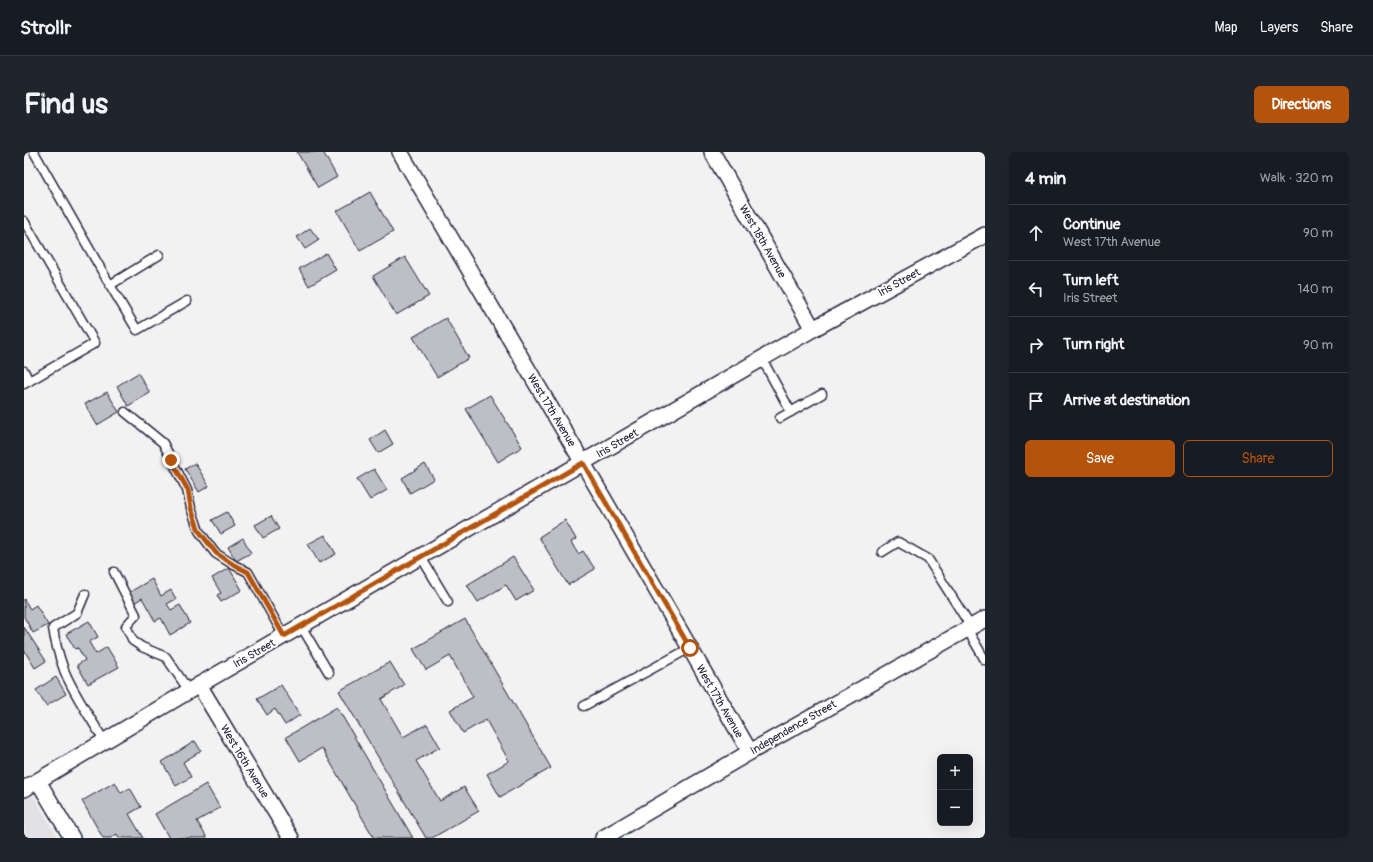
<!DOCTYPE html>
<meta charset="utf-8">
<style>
body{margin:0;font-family:Pangolin,sans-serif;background:#20242c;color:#f1f3f6}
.controls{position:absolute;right:12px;bottom:12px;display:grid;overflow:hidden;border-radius:6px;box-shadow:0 4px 16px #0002}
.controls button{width:36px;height:36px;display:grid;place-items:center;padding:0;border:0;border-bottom:1px solid #363941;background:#171b24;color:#f1f3f6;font:20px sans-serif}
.stop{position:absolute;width:12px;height:12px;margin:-9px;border:3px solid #b45309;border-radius:50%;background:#fff}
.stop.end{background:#b45309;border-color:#fff;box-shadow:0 1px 4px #0008}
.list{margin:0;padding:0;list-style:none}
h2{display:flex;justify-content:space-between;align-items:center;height:52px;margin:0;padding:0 16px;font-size:17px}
h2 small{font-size:13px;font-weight:400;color:#9ea1a6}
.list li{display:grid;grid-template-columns:26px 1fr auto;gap:12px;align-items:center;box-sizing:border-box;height:56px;padding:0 16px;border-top:1px solid #363941}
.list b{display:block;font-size:15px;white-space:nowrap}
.list p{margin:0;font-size:13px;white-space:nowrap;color:#9ea1a6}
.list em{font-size:13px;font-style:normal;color:#9ea1a6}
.actions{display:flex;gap:8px;padding:12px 16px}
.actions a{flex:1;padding:9px 0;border:1px solid #b45309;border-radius:6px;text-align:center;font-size:14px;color:#b45309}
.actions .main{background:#b45309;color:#fff}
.icon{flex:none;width:22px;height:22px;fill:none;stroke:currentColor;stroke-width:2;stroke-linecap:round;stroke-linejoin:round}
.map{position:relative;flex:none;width:961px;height:686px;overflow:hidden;border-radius:6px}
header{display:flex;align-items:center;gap:24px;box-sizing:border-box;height:56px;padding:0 20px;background:#171b24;border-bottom:1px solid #363941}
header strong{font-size:19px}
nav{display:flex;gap:22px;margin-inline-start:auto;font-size:14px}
.intro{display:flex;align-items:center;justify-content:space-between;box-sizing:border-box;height:96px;padding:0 24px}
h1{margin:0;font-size:28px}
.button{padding:10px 18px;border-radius:6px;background:#b45309;color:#fff;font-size:14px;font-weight:700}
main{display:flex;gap:24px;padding:0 24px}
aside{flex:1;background:#171b24;border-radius:6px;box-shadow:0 4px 16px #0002}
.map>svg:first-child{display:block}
</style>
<header>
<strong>Strollr</strong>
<nav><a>Map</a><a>Layers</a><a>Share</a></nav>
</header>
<div class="intro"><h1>Find us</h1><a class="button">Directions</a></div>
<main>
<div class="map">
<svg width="961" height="686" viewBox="0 0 961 686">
<rect width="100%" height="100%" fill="#f2f2f3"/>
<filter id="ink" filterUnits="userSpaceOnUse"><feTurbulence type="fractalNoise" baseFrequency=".025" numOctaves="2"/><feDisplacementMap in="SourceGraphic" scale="8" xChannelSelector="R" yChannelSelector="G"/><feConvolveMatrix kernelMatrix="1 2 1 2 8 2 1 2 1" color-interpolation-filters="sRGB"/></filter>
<g filter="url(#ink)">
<polygon fill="#e2e2e6" points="0,627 34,686 0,686"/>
<g fill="#bebec6" stroke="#22223b">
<polygon points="273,0 299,0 313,25 294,36"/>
<polygon points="346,40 369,80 336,99 313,59"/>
<polygon points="286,76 295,88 281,97 273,85"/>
<polygon points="302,101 312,118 285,134 275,117"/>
<polygon points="381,105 405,144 372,163 349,124"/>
<polygon points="422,166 445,206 413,225 389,185"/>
<polygon points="114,221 126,241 104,254 93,234"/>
<polygon points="83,240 95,260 73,273 61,252"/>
<polygon points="466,243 498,295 474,310 442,257"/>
<polygon points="361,278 369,292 354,301 346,288"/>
<polygon points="171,311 185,334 175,340 161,317"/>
<polygon points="401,312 410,327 386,341 378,326"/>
<polygon points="350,317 363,338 346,348 333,327"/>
<polygon points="203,360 211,374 197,382 188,368"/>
<polygon points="247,364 255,377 239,386 231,373"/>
<polygon points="541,368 552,387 547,390 554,402 559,399 571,417 544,433 515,385"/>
<polygon points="301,383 312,402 295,411 284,392"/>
<polygon points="219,386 227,401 212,409 204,395"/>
<polygon points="489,405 510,438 492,449 482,433 454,450 443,433"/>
<polygon points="205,416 218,438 197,450 193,443 197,441 188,426"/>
<polygon points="128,427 137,444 147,438 152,447 143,452 147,458 156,453 166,471 146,483 137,466 131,469 118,446 110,451 104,441"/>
<polygon points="0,447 6,457 12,453 24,473 9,481 0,465"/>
<polygon points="441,467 527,616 476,645 463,622 485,609 462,568 439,581 426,558 449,545 426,504 402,518 389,497"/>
<polygon points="65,469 74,485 65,490 72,502 83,495 95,515 64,532 53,513 61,508 54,496 51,497 42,482"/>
<polygon points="0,475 22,509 11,516 0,498"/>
<polygon points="366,510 380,533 357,547 379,585 403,572 416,595 392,609 416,649 440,635 455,659 408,686 402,686 315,539"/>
<polygon points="32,525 42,542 22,554 12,538"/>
<polygon points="257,533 276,563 261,573 251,557 243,563 233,547"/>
<polygon points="313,555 389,686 350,686 298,596 276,609 262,585"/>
<polygon points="171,589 177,599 159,610 167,625 152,634 138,610"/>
<polygon points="91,630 97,641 106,636 117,655 105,662 119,686 95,686 93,682 87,686 79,686 58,649"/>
<polygon points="182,632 196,656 173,669 183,686 145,686 131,662"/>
</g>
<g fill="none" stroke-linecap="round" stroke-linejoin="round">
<g stroke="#22223b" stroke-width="11">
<g id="service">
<polyline points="10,0 86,133 113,178 163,149"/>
<polyline points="0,69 71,191 0,232"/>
<polyline points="86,133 135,103"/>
<polyline points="738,207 767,260"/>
<polyline points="0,219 5,229"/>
<polyline points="101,260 139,291 163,338 167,356 175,379 191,401 210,413 224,420 260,484"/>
<polyline points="756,266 798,242"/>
<polyline points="858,400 874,390 904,407 947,475"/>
<polyline points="397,405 424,450"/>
<polyline points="90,420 112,463 102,474 109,489 118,495 142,505 165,539"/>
<path d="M61,442L53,461L29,476C31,490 35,504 40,518C50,543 67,566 80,589"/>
<polyline points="277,474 305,521"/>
<polyline points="943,477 961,508"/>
<polyline points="560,554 666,496"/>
</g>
</g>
<g stroke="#22223b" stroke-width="18">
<g id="minor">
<polyline points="376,0 559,311 726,600"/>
<polyline points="688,0 789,177"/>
<polyline points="175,533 267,686"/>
<polyline points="14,629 48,686"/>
<polyline points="0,637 175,533 789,177 961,83"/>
<polyline points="579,686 726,600 961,467"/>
</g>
</g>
<use href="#service" stroke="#fff" stroke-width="8"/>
<use href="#minor" stroke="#fff" stroke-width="15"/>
</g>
</g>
<g fill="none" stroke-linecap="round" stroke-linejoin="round" filter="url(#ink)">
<polyline stroke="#b45309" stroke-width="5" points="147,308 164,338 167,356 175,379 192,401 210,413 224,420 260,484 559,311 666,496"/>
</g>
<g text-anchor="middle" stroke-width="4" stroke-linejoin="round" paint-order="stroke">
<g font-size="11" fill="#22223b" stroke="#fff">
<text transform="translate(739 89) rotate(60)" y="4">West 18th Avenue</text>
<text transform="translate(875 130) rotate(-29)" y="4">Iris Street</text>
<text transform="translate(528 258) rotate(59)" y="4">West 17th Avenue</text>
<text transform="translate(593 291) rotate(-30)" y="4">Iris Street</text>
<text transform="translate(230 501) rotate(-30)" y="4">Iris Street</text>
<text transform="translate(696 549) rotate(60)" y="4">West 17th Avenue</text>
<text transform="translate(769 575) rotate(-30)" y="4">Independence Street</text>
<text transform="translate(221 609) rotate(59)" y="4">West 16th Avenue</text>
</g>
</g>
</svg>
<div class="controls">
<button>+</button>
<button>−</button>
</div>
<div class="stop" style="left:666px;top:496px"></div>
<div class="stop end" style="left:147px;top:308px"></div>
</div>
<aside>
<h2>4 min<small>Walk · 320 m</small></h2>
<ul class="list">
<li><svg class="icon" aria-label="ahead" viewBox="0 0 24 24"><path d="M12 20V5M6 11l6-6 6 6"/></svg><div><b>Continue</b><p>West 17th Avenue</p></div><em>90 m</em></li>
<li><svg class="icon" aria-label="left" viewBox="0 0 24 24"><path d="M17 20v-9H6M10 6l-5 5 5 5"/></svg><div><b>Turn left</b><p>Iris Street</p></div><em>140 m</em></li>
<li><svg class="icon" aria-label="right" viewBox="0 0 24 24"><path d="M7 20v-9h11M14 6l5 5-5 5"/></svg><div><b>Turn right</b></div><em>90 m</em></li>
<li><svg class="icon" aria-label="arrive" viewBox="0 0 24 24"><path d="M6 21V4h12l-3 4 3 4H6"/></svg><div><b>Arrive at destination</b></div></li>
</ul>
<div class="actions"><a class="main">Save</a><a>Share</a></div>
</aside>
</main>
